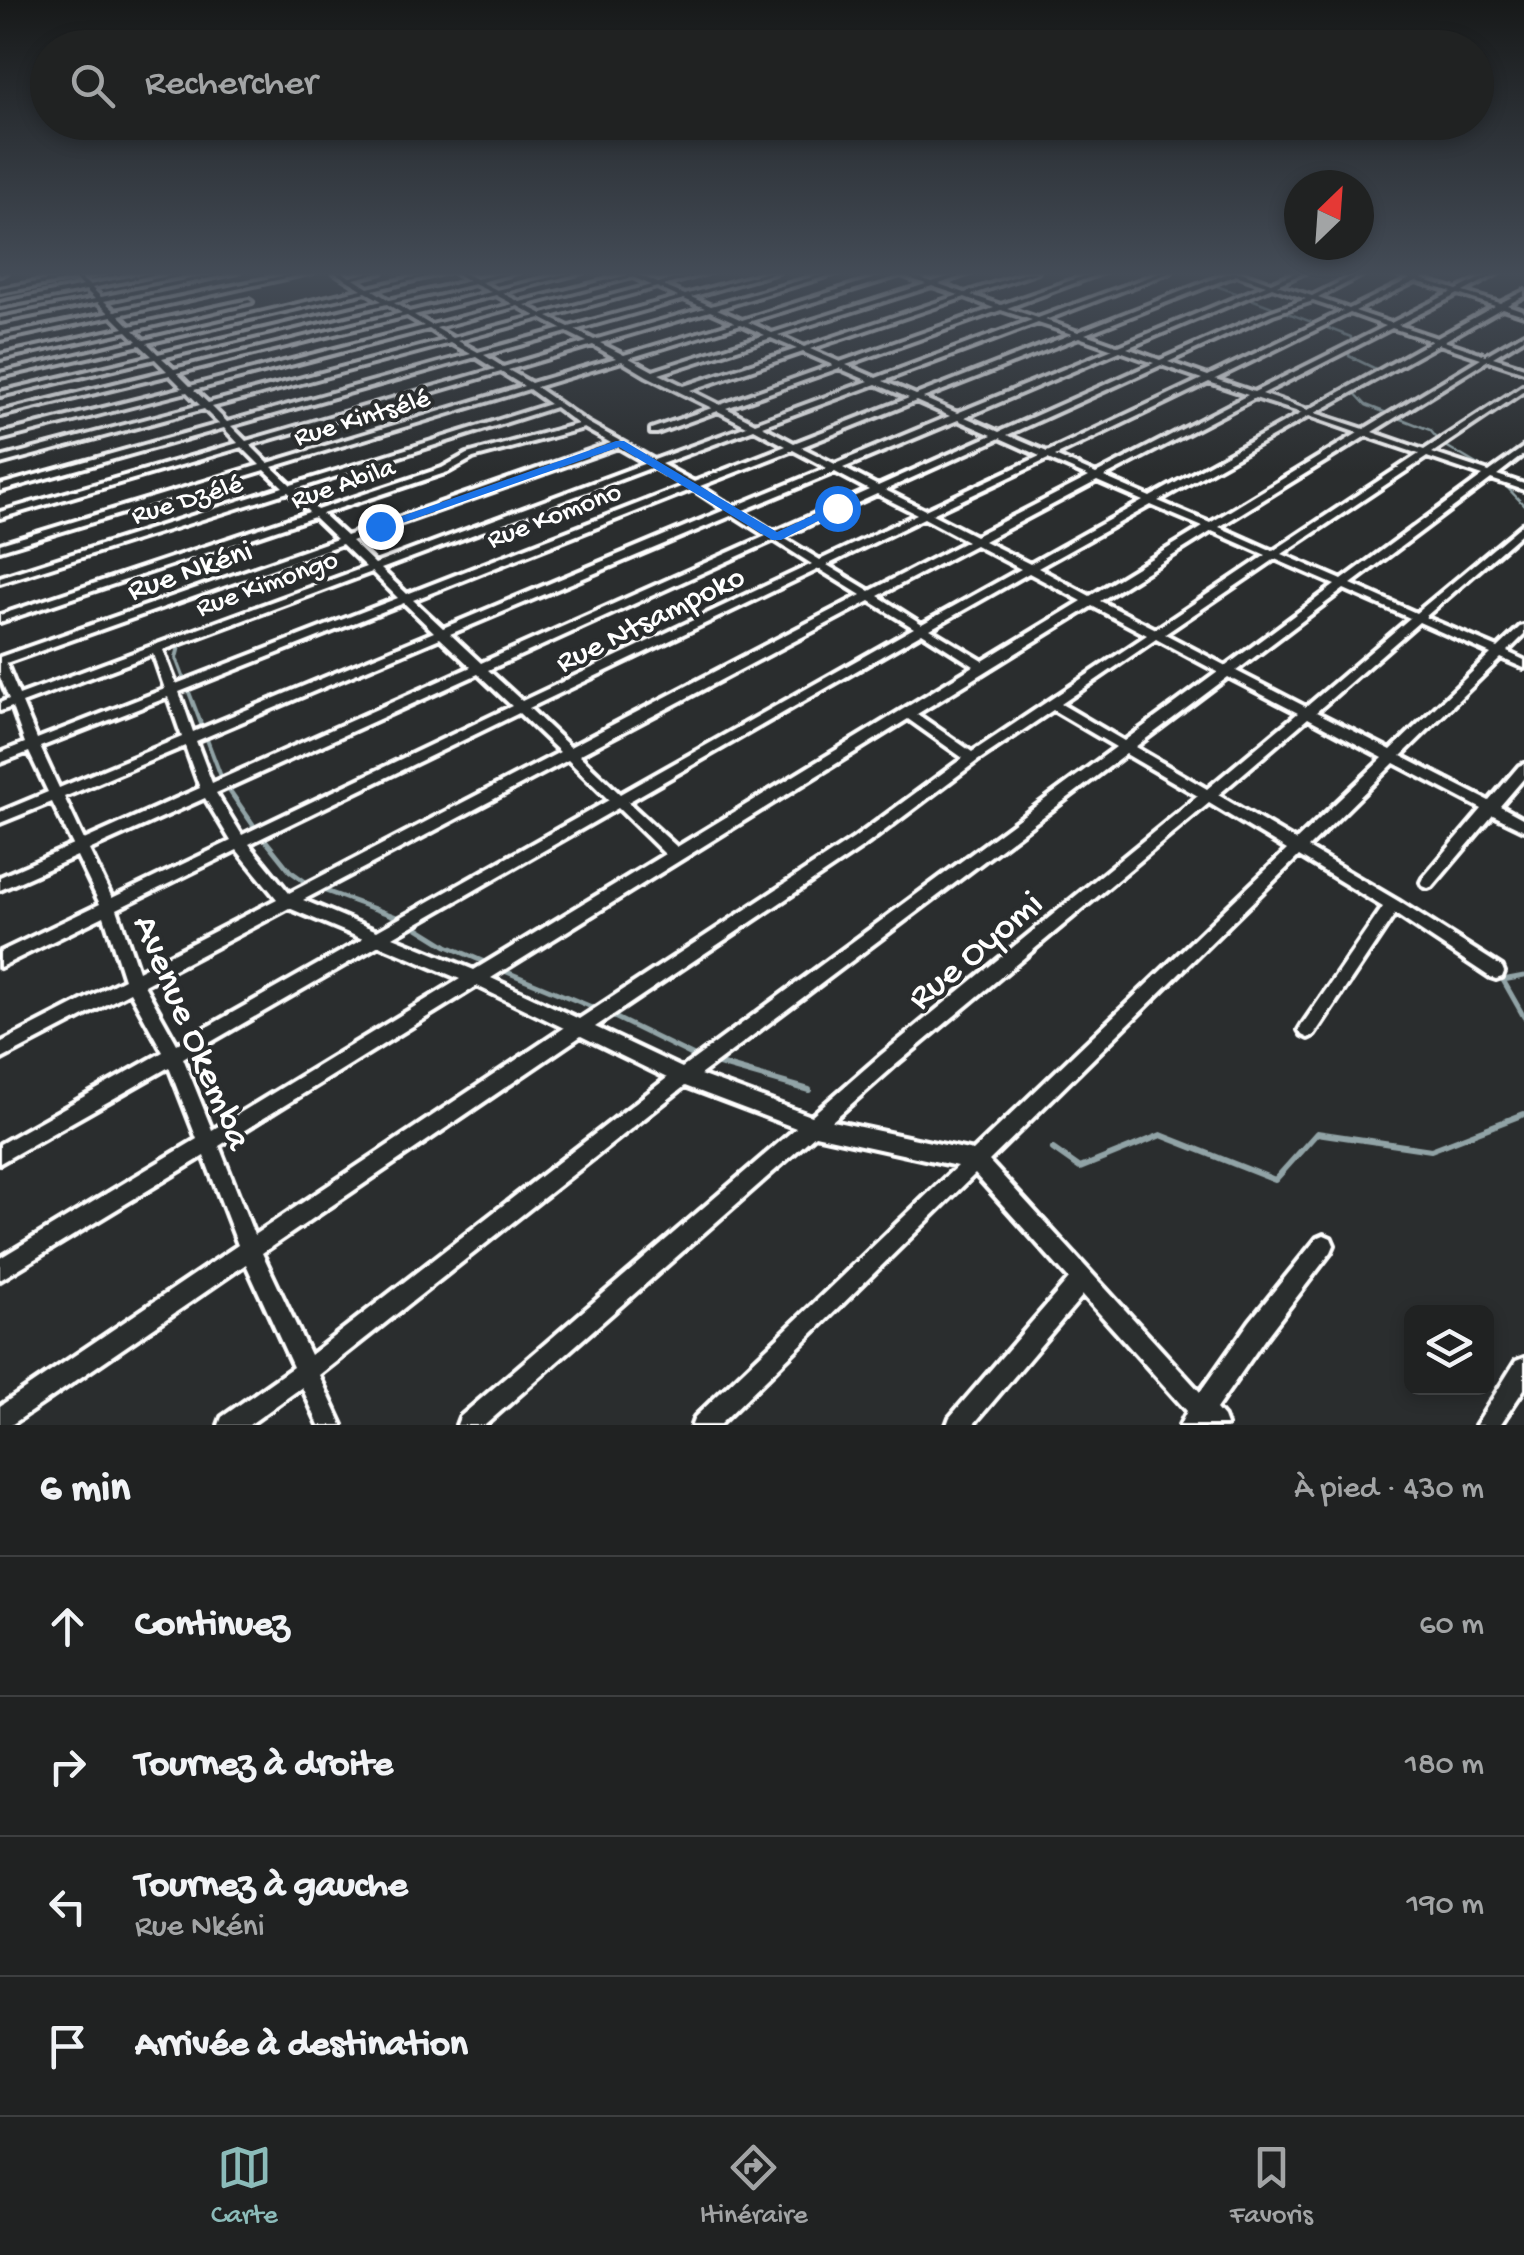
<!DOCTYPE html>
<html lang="fr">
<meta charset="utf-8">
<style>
body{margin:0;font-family:"Gochi Hand",sans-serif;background:#282a2a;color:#f1f3f6}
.controls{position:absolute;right:30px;bottom:30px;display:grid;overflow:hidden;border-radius:15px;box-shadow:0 5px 15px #0003}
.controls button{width:90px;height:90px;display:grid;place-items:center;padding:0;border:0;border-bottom:2px solid #3d3f40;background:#202222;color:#f1f3f6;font:50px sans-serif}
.compass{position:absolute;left:1284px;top:170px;width:90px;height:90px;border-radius:50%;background:#202222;box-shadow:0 5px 15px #0003;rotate:25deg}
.stop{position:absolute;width:30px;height:30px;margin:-22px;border:8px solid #1a73e8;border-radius:50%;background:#fff}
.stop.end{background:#1a73e8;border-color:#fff;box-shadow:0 2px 10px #0008}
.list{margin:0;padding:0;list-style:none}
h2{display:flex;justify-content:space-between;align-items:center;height:130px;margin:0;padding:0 40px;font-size:42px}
h2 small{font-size:32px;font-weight:400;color:#a2a4a5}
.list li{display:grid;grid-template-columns:65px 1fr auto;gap:30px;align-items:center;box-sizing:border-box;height:140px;padding:0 40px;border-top:2px solid #3d3f40}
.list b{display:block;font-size:38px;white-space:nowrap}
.list p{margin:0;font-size:32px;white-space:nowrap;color:#a2a4a5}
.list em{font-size:32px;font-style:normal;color:#a2a4a5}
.icon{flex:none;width:55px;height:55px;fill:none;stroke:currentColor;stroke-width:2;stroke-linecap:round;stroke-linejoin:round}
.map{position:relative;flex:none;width:1524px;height:1425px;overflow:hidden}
.search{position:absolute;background:#202222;box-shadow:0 5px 15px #0003;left:30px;right:30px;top:30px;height:110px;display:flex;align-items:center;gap:25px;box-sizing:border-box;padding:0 35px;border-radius:55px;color:#a2a4a5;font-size:38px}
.sheet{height:690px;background:#202222}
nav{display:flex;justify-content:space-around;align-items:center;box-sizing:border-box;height:140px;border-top:2px solid #3d3f40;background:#202222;font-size:28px;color:#a2a4a5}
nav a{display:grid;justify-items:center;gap:5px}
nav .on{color:#8bbbb9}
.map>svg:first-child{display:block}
</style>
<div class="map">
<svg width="1524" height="1425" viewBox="0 0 1524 1425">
<rect width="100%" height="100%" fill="#2a2d2e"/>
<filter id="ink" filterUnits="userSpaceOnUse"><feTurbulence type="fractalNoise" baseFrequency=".01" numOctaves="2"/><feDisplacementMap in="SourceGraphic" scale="20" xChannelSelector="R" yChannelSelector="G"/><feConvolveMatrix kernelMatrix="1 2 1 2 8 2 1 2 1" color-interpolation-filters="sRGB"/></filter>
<g filter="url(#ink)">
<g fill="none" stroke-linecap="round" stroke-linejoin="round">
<g stroke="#91a3a6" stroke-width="2.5">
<polyline points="1209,283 1351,337 1349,356 1380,371"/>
<polyline points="1351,389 1366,405 1430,430 1441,443 1493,474"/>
<polyline points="1500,480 1524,505"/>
</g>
<polyline stroke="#91a3a6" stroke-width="4" points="180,643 176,658 222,779"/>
<g stroke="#91a3a6" stroke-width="5">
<polyline points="227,787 256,829"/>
<polyline points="262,836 290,871 311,886"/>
<polyline points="320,889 405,920"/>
<polyline points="413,925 447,946 489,964"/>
<polyline points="502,970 599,1010"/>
<polyline points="1524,976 1503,980 1524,1017"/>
<polyline points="608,1014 698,1058"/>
<polyline points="712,1062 718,1064"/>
</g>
<g stroke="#91a3a6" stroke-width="6">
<polyline points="712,1062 809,1090"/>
<polyline points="1053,1149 1080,1168 1161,1135 1275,1180 1317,1133 1431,1150 1524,1114"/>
</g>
<g stroke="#fff" stroke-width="8">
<g id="street">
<polygon points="0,272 7,272 0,275"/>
<path d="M63,272H71L76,275L105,272L80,278L89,285L154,272H167L92,288L101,297L225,272H238L104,301L115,311L300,272H313L119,315L130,326L249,300L252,302L134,330L144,340L362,289L334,272H342L350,277L370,272H382L354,279L368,288L435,272H447L373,290L389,300L469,281L454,272H462L476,279L506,272H518L481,282L497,290L572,272H583L502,293L520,302L628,275L624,272L639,273V275L658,283L699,272H710L663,286L685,295L767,272H778L691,297L711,306L830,272H840L717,309L742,320L894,272H909L908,274L932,282L963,272H973L939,284L965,293L1028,272H1038L971,295L1001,305L1095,272H1104L1007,308L1038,318L1162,272H1171L1045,320L1078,332L1231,272H1241L1271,283L1296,272H1305L1277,285L1312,296L1360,272H1368L1318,298L1349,309L1410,279L1391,272H1401L1415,277L1425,272H1433L1421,279L1457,290L1492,272H1500L1463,292L1500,303L1524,291V296L1507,305L1524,311V315L1502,308L1444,341L1486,355L1524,333V338L1493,357L1524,367V372L1488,360L1372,432L1424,450L1524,385V391L1432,453L1489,472L1524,447V454L1497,475L1524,484V490L1491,479L1351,584L1416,613L1524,523V531L1425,617L1498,648L1520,627L1524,626V635L1507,652L1524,660V668L1501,658L1401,756L1489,801L1519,766L1524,764V778L1500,806L1524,819V830L1493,815L1433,886L1428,888L1423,886L1421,882L1423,878L1482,809L1394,763L1308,848L1398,901L1502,967L1504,972L1502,977L1496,979L1490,977L1395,914L1314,1035L1308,1038L1302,1035L1299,1030L1302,1025L1383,907L1299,856L989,1161L1200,1392L1250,1321L1317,1238L1324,1235L1331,1238L1334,1245L1331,1252L1266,1337L1216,1409L1223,1417L1226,1425H1180L1187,1411L1083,1295L973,1425H947L950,1417L1069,1279L975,1174L719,1425H692L695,1417L957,1166L815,1135L485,1425H457L460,1417L796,1128L685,1086L319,1375L342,1425H319L302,1387L249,1425H219L222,1417L293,1367L246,1264L11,1425H0V1406L238,1245L204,1156L0,1280V1258L197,1139L169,1067L0,1163V1144L163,1052L130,992L0,1060V1043L124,979L104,916L0,967V952L100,904L77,856L0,890V877L73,845L52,802L0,823V812L48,792L29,752L0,763V753L25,743L12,707L0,711V703L9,699L0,677V657L337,539L314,517L0,622V615L309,512L288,492L0,583V577L283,487L265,470L0,550V544L260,465L242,447L0,518V512L238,443L224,428L0,491V485L219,424L204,409L0,464V458L200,405L187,392L0,440V434L183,388L170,375L0,416V412L167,371L155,359L0,396V392L152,356L140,345L0,377V373L137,341L127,331L0,359V355L124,328L112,316L0,340V336L109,313L98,302L0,322V318L95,299L86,290L0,307V303L83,286L74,279L0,293V289L69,276ZM901,275L926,284L772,333L748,322ZM1236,275L1266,285L1119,346L1085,334ZM633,277L651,285L543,314L525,305ZM1416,281L1452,292L1391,323L1355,311ZM474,284L491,292L409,312L394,303ZM932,286L959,295L804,347L778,335ZM657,287L678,297L569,327L548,317ZM1272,287L1306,299L1269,312L1160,360L1127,348ZM366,292L382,301L158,354L147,343ZM1458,294L1495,306L1437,338L1398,325ZM496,295L513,304L431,325L414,315ZM965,297L994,308L840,362L810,349ZM684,299L705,308L594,340L575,330ZM1313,301L1343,311L1208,376L1168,362L1273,314ZM387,304L402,313L174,369L162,358ZM518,306L536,316L453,338L436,328ZM1001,310L1032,320L876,378L846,365ZM710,311L735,322L624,355L600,343ZM1350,313L1386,326L1254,392L1215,379ZM407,316L424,326L190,386L177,373ZM541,318L562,329L478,352L458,341ZM1038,323L1072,334L916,395L883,381ZM741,324L765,335L653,371L629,358ZM1392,328L1432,341L1308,410L1262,394ZM429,329L446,340L208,403L194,390ZM567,332L587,342L503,367L484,355ZM1079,337L1113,349L957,413L923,398ZM771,338L797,349L684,386L659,374ZM451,343L471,354L227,422L212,407ZM1439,344L1481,358L1364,429L1315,413ZM593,345L616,358L531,383L508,370ZM1120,351L1154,363L999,432L965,417ZM803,352L833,365L720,405L690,390ZM476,357L495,369L246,441L231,426ZM622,361L647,376L712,408L651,429V433H657L718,411L747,426L654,460L588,423L536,387ZM1161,365L1202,379L1047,452L1007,435ZM839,368L869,381L755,423L726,408ZM501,372L524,386L268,463L250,445ZM1209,382L1248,395L1096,474L1055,456ZM876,384L909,398L794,443L762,426ZM529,389L550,404L291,485L272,467ZM1255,398L1302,413L1150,497L1104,477ZM916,401L950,416L835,464L801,447ZM555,407L578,424L467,454L442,468L317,510L296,489ZM1309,416L1358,433L1210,523L1158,501ZM958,420L992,435L878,486L843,468ZM584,428L611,443L346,536L322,514L448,472L473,458ZM754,429L786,446L694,482L661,464ZM1366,436L1419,454L1273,551L1219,527ZM1000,438L1040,456L925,510L885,490ZM618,447L646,463L375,564L351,541ZM793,450L827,468L733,507L700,486ZM1427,457L1483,476L1342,580L1282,554ZM1048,459L1089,477L975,536L932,514ZM653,467L686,485L407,594L381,569ZM835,472L869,490L774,532L741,511ZM1097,481L1143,501L1030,564L984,541ZM693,489L725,510L443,628L413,600ZM877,494L917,514L820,560L782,537ZM1151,505L1203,527L1090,596L1038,568ZM733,515L766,536L481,663L450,634ZM924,518L967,541L870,591L827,565ZM1212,531L1266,555L1156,629L1100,601ZM774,540L812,564L522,701L488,670ZM342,544L366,567L19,695L6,663ZM975,545L1021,569L922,624L878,596ZM1275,559L1335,585L1226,666L1165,634ZM819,569L861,595L570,747L529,708ZM372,572L398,598L176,684L163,650ZM1029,573L1082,601L983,661L930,629ZM1344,589L1410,618L1306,707L1236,671ZM870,601L914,628L620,794L579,755ZM404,603L434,632L193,732L179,692ZM1092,606L1147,635L972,752L917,714ZM1419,622L1491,654L1391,750L1316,712ZM922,633L974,666L677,847L628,802ZM440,638L471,667L212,783L196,741ZM1156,639L1218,672L1124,741L1061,704ZM153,654L165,689L37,739L22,703ZM478,674L512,706L242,835L216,793ZM1228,677L1298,713L1207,789L1135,747ZM168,697L182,737L59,788L40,747ZM1053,710L1116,747L682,1068L595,1027L863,847L977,761ZM519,713L560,752L289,893L249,844ZM1308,718L1383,758L1296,841L1218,795ZM908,719L963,758L853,839L579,1019L491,978ZM185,746L200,788L84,840L64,797ZM1126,754L1198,796L881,1055L811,1116L700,1075ZM568,760L609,800L377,931L303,900ZM205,798L231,841L112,898L89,850ZM1209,803L1287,850L973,1151L832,1121L893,1067ZM618,808L665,854L474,970L393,937ZM237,850L277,899L138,971L117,909ZM289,908L363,939L177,1044L144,985ZM379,945L460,979L212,1130L183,1058ZM477,986L564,1028L254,1235L219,1146ZM581,1036L667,1078L310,1355L262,1253Z"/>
<polygon points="1524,1358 1524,1389 1500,1425 1476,1425 1516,1361"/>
</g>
</g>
<use href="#street" fill="#2a2d2e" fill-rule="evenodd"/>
</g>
</g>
<linearGradient id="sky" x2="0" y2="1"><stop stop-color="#171919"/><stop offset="0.58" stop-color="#444c57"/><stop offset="1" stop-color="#444c57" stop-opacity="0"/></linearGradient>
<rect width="1524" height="472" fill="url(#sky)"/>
<polygon fill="#1a73e8" points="616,441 624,441 777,532 833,506 843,508 781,540 772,540 619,447 385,529 374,526"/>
<g text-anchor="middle" stroke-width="8" stroke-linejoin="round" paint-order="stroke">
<g font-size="28" fill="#fff" stroke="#2a2d2e">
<text transform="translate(361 415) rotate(-17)" y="10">Rue Kintsélé</text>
<text transform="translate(342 481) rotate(-19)" y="10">Rue Abila</text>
<text transform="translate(186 497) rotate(-17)" y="10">Rue Dzélé</text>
<text transform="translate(553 513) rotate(-21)" y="10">Rue Komono</text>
<text transform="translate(266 581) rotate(-20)" y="10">Rue Kimongo</text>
</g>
<g font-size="32" fill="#fff" stroke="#2a2d2e">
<text transform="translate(189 568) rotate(-19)" y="11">Rue Nkéni</text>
<text transform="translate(649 617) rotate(-26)" y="11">Rue Ntsampoko</text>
</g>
<g font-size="38" fill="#fff" stroke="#2a2d2e">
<text transform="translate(973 948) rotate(-40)" y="13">Rue Oyomi</text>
<text transform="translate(195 1031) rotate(67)" y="13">Avenue Okemba</text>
</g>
</g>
</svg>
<div class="controls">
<button><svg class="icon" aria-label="layers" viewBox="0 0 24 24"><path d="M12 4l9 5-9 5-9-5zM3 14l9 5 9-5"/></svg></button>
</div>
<svg class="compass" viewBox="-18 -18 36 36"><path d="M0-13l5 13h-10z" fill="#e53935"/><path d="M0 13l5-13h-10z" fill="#a2a4a5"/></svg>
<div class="stop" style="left:837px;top:508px"></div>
<div class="stop end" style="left:380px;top:526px"></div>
<div class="search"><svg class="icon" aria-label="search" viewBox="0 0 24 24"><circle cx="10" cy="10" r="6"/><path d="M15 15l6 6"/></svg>Rechercher</div>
</div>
<section class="sheet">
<h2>6 min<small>À pied · 430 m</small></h2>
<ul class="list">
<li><svg class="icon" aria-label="ahead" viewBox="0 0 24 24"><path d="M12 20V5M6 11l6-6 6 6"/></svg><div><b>Continuez</b></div><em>60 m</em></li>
<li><svg class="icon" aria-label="right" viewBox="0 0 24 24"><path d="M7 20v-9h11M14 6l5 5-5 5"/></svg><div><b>Tournez à droite</b></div><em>180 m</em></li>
<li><svg class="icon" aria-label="left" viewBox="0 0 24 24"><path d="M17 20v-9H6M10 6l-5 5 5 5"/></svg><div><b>Tournez à gauche</b><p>Rue Nkéni</p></div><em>190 m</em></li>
<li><svg class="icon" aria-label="arrive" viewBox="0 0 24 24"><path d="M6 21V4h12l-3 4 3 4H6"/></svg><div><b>Arrivée à destination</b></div></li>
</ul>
</section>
<nav>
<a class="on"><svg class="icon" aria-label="map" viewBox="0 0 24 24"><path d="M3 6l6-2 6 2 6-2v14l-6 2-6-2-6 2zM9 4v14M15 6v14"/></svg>Carte</a>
<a><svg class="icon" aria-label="directions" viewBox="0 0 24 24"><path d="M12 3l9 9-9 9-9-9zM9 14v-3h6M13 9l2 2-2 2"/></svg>Itinéraire</a>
<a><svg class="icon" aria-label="saved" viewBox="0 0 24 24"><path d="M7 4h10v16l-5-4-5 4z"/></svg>Favoris</a>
</nav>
